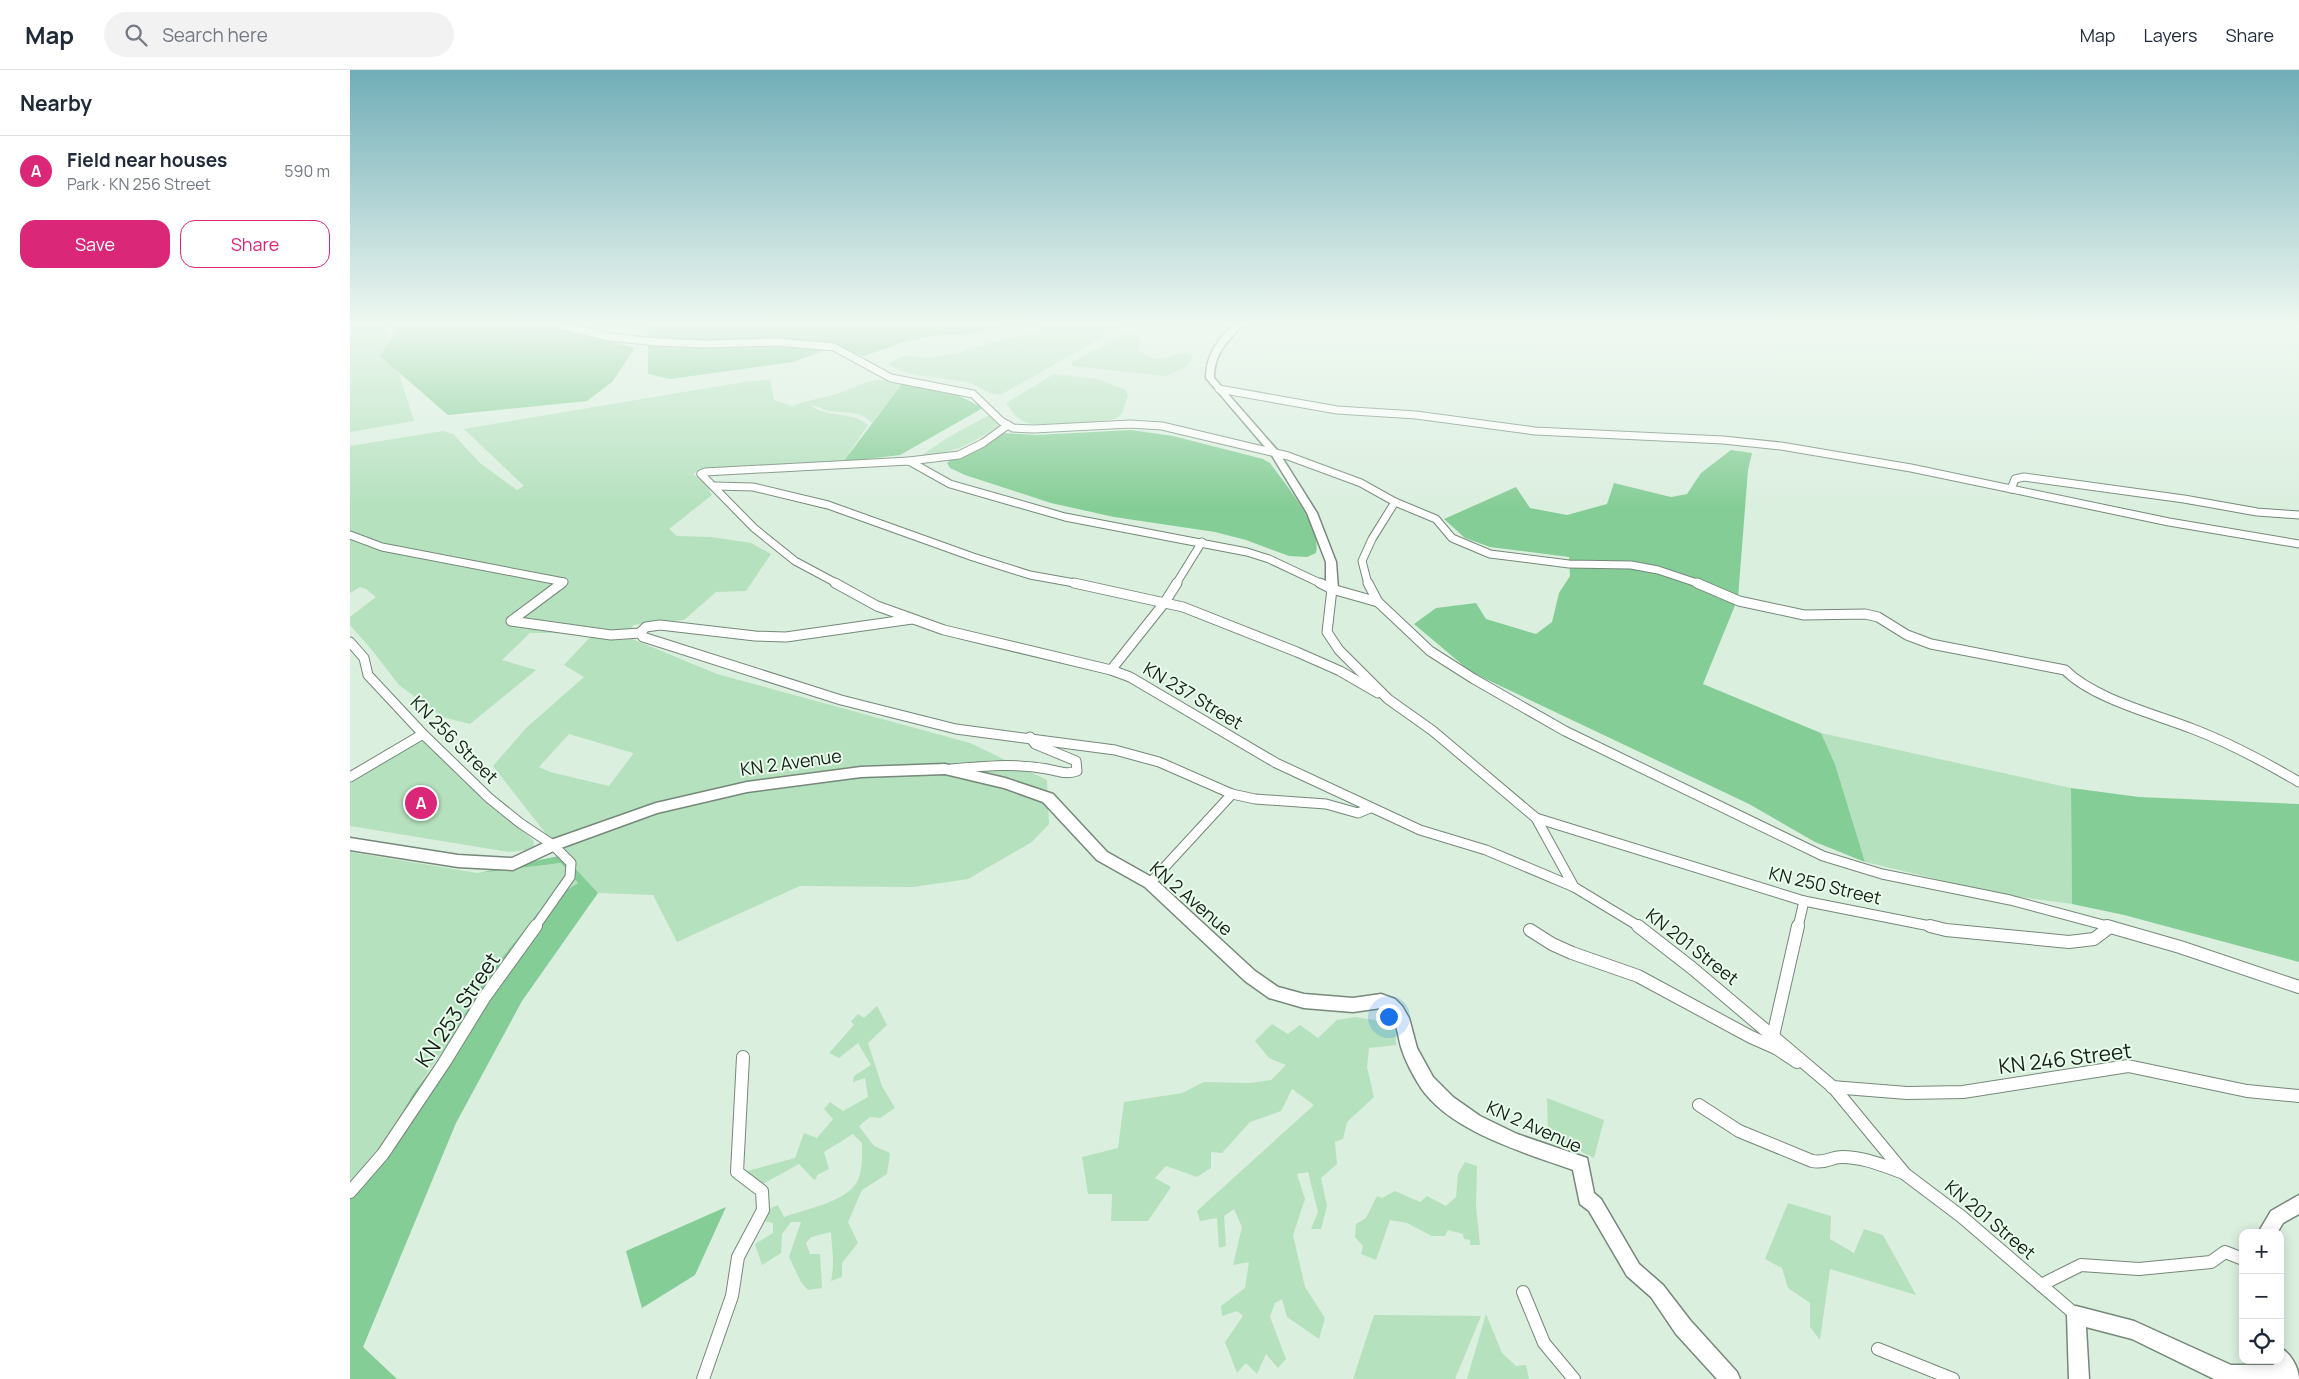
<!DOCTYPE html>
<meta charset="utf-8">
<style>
body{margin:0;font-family:Manrope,sans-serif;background:#f2f2f3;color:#1f2937}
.controls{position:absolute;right:15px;bottom:15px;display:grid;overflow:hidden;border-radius:10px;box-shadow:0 2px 12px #0003}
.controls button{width:45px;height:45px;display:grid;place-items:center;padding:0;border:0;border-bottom:1px solid #e0e1e3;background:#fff;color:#1f2937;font:25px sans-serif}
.you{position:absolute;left:1038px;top:946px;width:18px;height:18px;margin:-12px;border:4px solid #fff;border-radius:50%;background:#1a73e8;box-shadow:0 0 0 8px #1a73e833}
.badge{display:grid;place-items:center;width:32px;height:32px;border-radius:50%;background:#db2777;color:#fff;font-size:16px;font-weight:700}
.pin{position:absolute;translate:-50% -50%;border:2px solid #fff;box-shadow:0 1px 5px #0006}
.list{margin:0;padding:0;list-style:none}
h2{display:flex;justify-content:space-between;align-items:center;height:65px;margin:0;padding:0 20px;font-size:21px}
h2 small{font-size:16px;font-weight:400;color:#747a83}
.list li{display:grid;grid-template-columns:32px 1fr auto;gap:15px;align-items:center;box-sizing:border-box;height:70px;padding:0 20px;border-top:1px solid #e0e1e3}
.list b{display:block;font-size:19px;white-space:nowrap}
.list p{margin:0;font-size:16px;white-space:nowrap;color:#747a83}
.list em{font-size:16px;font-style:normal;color:#747a83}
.actions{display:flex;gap:10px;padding:15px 20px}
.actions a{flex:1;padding:11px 0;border:1px solid #db2777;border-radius:15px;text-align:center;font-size:18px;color:#db2777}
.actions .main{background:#db2777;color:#fff}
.icon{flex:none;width:28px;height:28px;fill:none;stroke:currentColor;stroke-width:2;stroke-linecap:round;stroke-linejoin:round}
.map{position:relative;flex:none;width:1949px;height:1309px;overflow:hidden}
header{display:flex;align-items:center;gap:30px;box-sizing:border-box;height:70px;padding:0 25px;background:#fff;border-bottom:1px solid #e0e1e3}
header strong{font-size:24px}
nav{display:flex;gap:28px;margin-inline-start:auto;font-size:18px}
.search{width:350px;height:45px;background:#f2f2f3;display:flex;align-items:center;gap:12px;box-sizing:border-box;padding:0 18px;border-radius:28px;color:#747a83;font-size:19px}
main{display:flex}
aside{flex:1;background:#fff}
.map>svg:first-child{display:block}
</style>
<header>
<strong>Map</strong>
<div class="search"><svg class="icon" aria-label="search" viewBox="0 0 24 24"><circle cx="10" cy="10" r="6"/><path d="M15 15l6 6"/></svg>Search here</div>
<nav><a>Map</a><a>Layers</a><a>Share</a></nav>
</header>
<main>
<aside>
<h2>Nearby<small></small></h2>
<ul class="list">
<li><span class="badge">A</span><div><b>Field near houses</b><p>Park · KN 256 Street</p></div><em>590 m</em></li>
</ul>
<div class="actions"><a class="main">Save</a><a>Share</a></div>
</aside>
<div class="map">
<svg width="1949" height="1309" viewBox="0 0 1949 1309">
<rect width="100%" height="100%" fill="#dbefdf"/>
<g fill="#b5e1be" fill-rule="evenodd">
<polygon points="0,254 33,254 64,351 0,362"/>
<path d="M693,254H776L652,324C640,326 631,316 619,313C596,306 558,309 538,294L552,286L581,287L605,284L642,272L674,266L684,262Z"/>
<path d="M778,263L788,266L790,272L788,279C810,301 826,276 842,286V290L834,298L816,306L721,296L722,292Z"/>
<path d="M704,304L748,309L776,320L778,325L772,344L765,349C745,352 693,359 675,352C666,348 662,341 656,333Z"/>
<path d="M420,309L424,330L442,336C460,329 478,328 495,321C522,311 521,306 552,314L522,353C510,339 492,344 476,340C470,338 466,335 460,335C477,349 501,340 518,355L493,392L352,399L343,404L356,414L362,425L319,459L327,466L361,467L401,473L421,484L396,521L366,522L334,550L283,555L280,568L367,604L620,673L697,710L699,754L682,772L618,809L563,817L450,816L327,872L303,825L248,823L211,783L143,696L176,658L234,607L214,595L244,563H180L152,590L186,600L120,654L92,647L49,615L21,579L0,555V547L26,527L16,519L10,517L0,523V376L93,361L103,364L130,393L167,420L174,416L114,359L394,312ZM219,664L283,683V684L259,716L200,702L189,697Z"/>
<path d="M639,345L649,356C621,373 606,384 572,385L597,368Z"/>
<polygon points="1471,663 1721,718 1722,834 1654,825 1515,792 1485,694"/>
<polygon points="69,668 183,770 185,779 159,782 0,756 0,710"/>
<polygon points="0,782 128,803 212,793 228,813 196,833 64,1022 38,1069 0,1115"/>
<path d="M527,936L537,955L518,973L532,1016L545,1038L530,1048L520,1047L509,1056L524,1076L540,1083L537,1104L512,1120L498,1152L508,1173L492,1193V1207L481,1211C485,1192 482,1181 481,1162L461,1167L456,1173L460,1184H470L472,1218L458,1220L451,1212L439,1187L451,1152H441L432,1164L431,1183L412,1195L405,1174L423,1163V1153L414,1151L417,1140L428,1135L434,1147C453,1140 496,1132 507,1112C513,1101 512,1085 512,1073L503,1064L474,1082L479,1099L467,1105L466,1109L464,1110L449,1094L402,1120L397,1101L445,1088L454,1063L467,1068L483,1049L474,1039L480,1032L493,1041L518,1027L515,1008L503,1012L504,1006L521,995L508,973L489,988L479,983L504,955L501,951L508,944L514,948Z"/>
<polygon points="1005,947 1045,953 1046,975 1019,978 1017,997 1024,1027 997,1052 993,1069 985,1072 987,1094 971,1108 977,1136 971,1159 961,1159 968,1142 958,1102 947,1104 955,1129 943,1165 955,1217 975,1248 969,1269 937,1247 932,1229 925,1233 920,1247 936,1289 928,1298 916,1284 907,1304 896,1293 887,1303 875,1272 893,1246 887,1241 872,1246 871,1236 895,1218 899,1192 883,1195 892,1157 884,1139 874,1146 876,1176 869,1178 867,1148 850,1151 847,1141 964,1035 942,1019 931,1041 900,1052 872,1083 861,1082 861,1098 847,1107 816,1096 805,1108 821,1117 798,1151 761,1151 762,1124 738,1124 732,1087 768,1078 774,1032 832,1023 854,1012 899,1013 921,1010 936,995 919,988 905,971 922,954 938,964 950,955 968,968 987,950"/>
<polygon points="1197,1028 1254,1050 1244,1088 1198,1065"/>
<polygon points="1115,1092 1127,1096 1126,1136 1130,1175 1120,1175 1120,1170 1114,1169 1113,1164 1098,1160 1095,1166 1082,1166 1057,1153 1040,1150 1026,1190 1011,1184 1013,1176 1005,1167 1006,1154 1016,1148 1027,1126 1032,1128 1045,1121 1070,1132 1077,1126 1096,1136 1106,1127 1108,1104"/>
<polygon points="1438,1133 1481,1146 1480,1169 1504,1183 1514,1159 1533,1165 1566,1225 1480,1199 1470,1270 1460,1257 1460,1233 1438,1218 1432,1198 1415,1189"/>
<polygon points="1136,1244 1152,1283 1166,1296 1176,1295 1179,1309 1117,1309"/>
<polygon points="1024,1245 1131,1246 1105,1309 1003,1309"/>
</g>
<g fill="#85cd96">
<polygon points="50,254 193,254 285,278 262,312 237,331 98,345 30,286"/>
<polygon points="302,254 656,254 628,263 580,266 551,273 514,286 484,277 443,292 320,309 298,304 298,261"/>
<polygon points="552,314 598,320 633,338 550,385 493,392"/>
<path d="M781,360L823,366L913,389L920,393C935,414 972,457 966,483L957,487L939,486L896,470L865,462L764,447L701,433L615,405L600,398L597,393L602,388L638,373L654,363L686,365Z"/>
<polygon points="1381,380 1402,383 1398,400 1388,528 1353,614 1471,663 1485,694 1515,792 1465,772 1399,734 1121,602 1064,554 1086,538 1126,533 1136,549 1186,564 1202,552 1209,523 1220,506 1219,487 1140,477 1115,468 1094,449 1166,417 1180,438 1217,445 1257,434 1264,413 1321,427 1337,424 1351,403"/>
<polygon points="1721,718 1789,727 1949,734 1949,892 1774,845 1722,834"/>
<polygon points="213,785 248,823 172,931 106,1053 13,1277 47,1309 0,1309 0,1115 38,1068 64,1022 84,996 136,908 196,833 228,813 211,793 128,803"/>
<polygon points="376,1137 345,1205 292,1238 276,1181"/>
</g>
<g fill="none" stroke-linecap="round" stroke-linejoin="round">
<g stroke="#758879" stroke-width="9">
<g id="street-far2">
<polyline points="206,254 259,267 307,272 356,274 427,272 484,277 541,308 623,324 651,351 663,358 684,359 780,354 812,356 938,386 1011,413 1045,432 1022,469 1012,491 1018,514"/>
<polyline points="869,319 987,340 1066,345 1185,361 1373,370 1431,376 1561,398 1819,452 1949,474"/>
<polyline points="559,391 609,385 633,373 658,355"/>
<polyline points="351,404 404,458 445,491 488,514"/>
<polyline points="351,404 355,402 559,391 600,414 715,447 897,482 919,489 972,514"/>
<polyline points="365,416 403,417 478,435 623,487 680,505 730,514"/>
<polyline points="1661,419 1665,409 1674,407 1834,429 1907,442 1949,445"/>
<polyline points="1045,432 1086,449 1102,468 1140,484 1219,494 1281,495 1308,500 1350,514"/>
<polyline points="0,465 32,477 214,512 211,514"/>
<polyline points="826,514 852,472"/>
</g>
</g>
<g stroke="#758879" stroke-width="11">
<g id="street-far1">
<polyline points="212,513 161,551 261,565 290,563"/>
<polyline points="485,513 527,536 594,560 761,600 780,607 926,693 1070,760 1136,780 1224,817"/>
<polyline points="724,513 833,537 947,582 990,601 1028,623"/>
<polyline points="970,513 982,519 1028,532"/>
<polyline points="1018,513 1028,532 1080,581 1124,609 1215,661 1473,786 1532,804 1660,830 1761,857"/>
<path d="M1347,513L1389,531L1454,545L1515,544L1528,547L1557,565L1581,574L1715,600C1744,629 1805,644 1843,659C1880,673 1915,692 1949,712"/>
<polyline points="982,519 977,562 989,580 1038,629 1083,661 1186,748 1224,817 1290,857"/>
<polyline points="562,549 436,567 405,566 310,555 296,557 290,563 293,567 491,630 606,659 765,680 809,692 882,724 905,729 976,734 1008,743 1020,738"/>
<polyline points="0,572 14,588 18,605 73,664 139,728 170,753 203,775 221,793 220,807 185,857"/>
<polyline points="761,600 815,532 827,513"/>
<path d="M601,699C633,696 665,693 697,699C708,701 717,705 727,701L726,691L685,674L680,667"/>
<polyline points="0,707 73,664"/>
<polyline points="1186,748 1454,831 1585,857"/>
<polyline points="800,813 882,724"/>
<polyline points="1448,857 1454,831"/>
</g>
</g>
<g stroke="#758879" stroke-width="14">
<g id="street">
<polyline points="1288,856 1342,898 1484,1018 1555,1104 1612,1147 1726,1245"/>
<polyline points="1580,856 1596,860 1719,872 1744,869 1760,857"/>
<polyline points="1757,856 1830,877 1949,917"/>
<polyline points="1180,860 1202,874 1222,883 1288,906 1401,967 1426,978 1423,966 1448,856"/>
<polyline points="1426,978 1447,992"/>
<polyline points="1482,1017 1557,1023 1613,1022 1778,996 1897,1021 1949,1026"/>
<path d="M1349,1035L1389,1061L1462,1091C1477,1094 1479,1087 1492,1087C1514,1087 1534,1096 1554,1103"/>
<polyline points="0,1122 33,1084 94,993 134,928 186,856"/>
<polyline points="1691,1215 1731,1195 1789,1199 1861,1192 1875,1182 1893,1189"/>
<polyline points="1173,1222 1194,1273 1224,1309"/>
<polyline points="1528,1279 1603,1309"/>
<polyline points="353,1309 382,1226 388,1187 413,1140 412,1121 387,1102 393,987"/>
</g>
</g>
<g stroke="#758879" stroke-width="3">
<g id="secondary">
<path d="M884,254H893C878,271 864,283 864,308L928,381L967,443L986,492L988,519L986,522H978L976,519V492L957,443L921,384L856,308C856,285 868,269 884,254Z"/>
<path d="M595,694L655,708L703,724L757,782L805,809L905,901L928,917L954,924L1003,928L1031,924L1045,929L1052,936L1059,948L1067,978L1083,1007L1103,1027L1130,1046L1167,1064L1237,1088L1244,1123L1251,1129L1289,1194L1313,1215L1340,1250L1387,1302L1390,1309H1367L1326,1264L1301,1227L1277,1206L1239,1141L1230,1134L1223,1100C1176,1083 1101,1062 1071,1018C1064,1007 1056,992 1052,980C1047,966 1048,944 1031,938L1003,942L954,938L919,928L895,911L795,817L747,790L693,732L654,718L595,704L511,707L397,722L307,743L208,779L163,800L108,797L0,780V768L108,785L162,788L198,771L306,733L397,712L511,697Z"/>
<polygon points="1949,1125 1949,1144 1933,1153 1927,1163 1908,1163 1921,1141"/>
<path d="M1726,1236L1784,1251L1881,1295H1924L1922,1290H1930V1278C1940,1282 1949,1298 1949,1309H1864L1782,1269L1736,1257L1739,1309H1719L1717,1245L1719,1238Z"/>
</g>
</g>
<use href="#street-far2" stroke="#fff" stroke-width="7"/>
<use href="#street-far1" stroke="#fff" stroke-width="9"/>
<use href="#street" stroke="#fff" stroke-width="12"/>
<use href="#secondary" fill="#fff" fill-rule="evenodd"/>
</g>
<linearGradient id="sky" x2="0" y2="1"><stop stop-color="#70adb7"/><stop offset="0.58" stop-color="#eff8f1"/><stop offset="1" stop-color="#eff8f1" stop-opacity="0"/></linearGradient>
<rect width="1949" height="437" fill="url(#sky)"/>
<g text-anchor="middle" stroke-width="4" stroke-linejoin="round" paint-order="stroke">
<g font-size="18" fill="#171e18" stroke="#e8fdec">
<text transform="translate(843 626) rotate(31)" y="6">KN 237 Street</text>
<text transform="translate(104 670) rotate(45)" y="6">KN 256 Street</text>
<text transform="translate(441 693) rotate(-8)" y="6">KN 2 Avenue</text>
<text transform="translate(1475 816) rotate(13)" y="6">KN 250 Street</text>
<text transform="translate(841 829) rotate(41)" y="6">KN 2 Avenue</text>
<text transform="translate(1342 877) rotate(38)" y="6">KN 201 Street</text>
<text transform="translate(1184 1057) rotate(24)" y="6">KN 2 Avenue</text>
<text transform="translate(1640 1150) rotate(40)" y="6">KN 201 Street</text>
</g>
<g font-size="21" fill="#171e18" stroke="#e8fdec">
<text transform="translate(108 940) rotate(-56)" y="7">KN 253 Street</text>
<text transform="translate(1715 989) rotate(-7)" y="7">KN 246 Street</text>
</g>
</g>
</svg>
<div class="controls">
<button>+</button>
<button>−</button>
<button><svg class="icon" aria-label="locate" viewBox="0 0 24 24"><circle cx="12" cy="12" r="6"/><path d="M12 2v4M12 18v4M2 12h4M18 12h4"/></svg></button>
</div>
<div class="you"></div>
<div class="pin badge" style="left:71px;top:733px">A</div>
</div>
</main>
